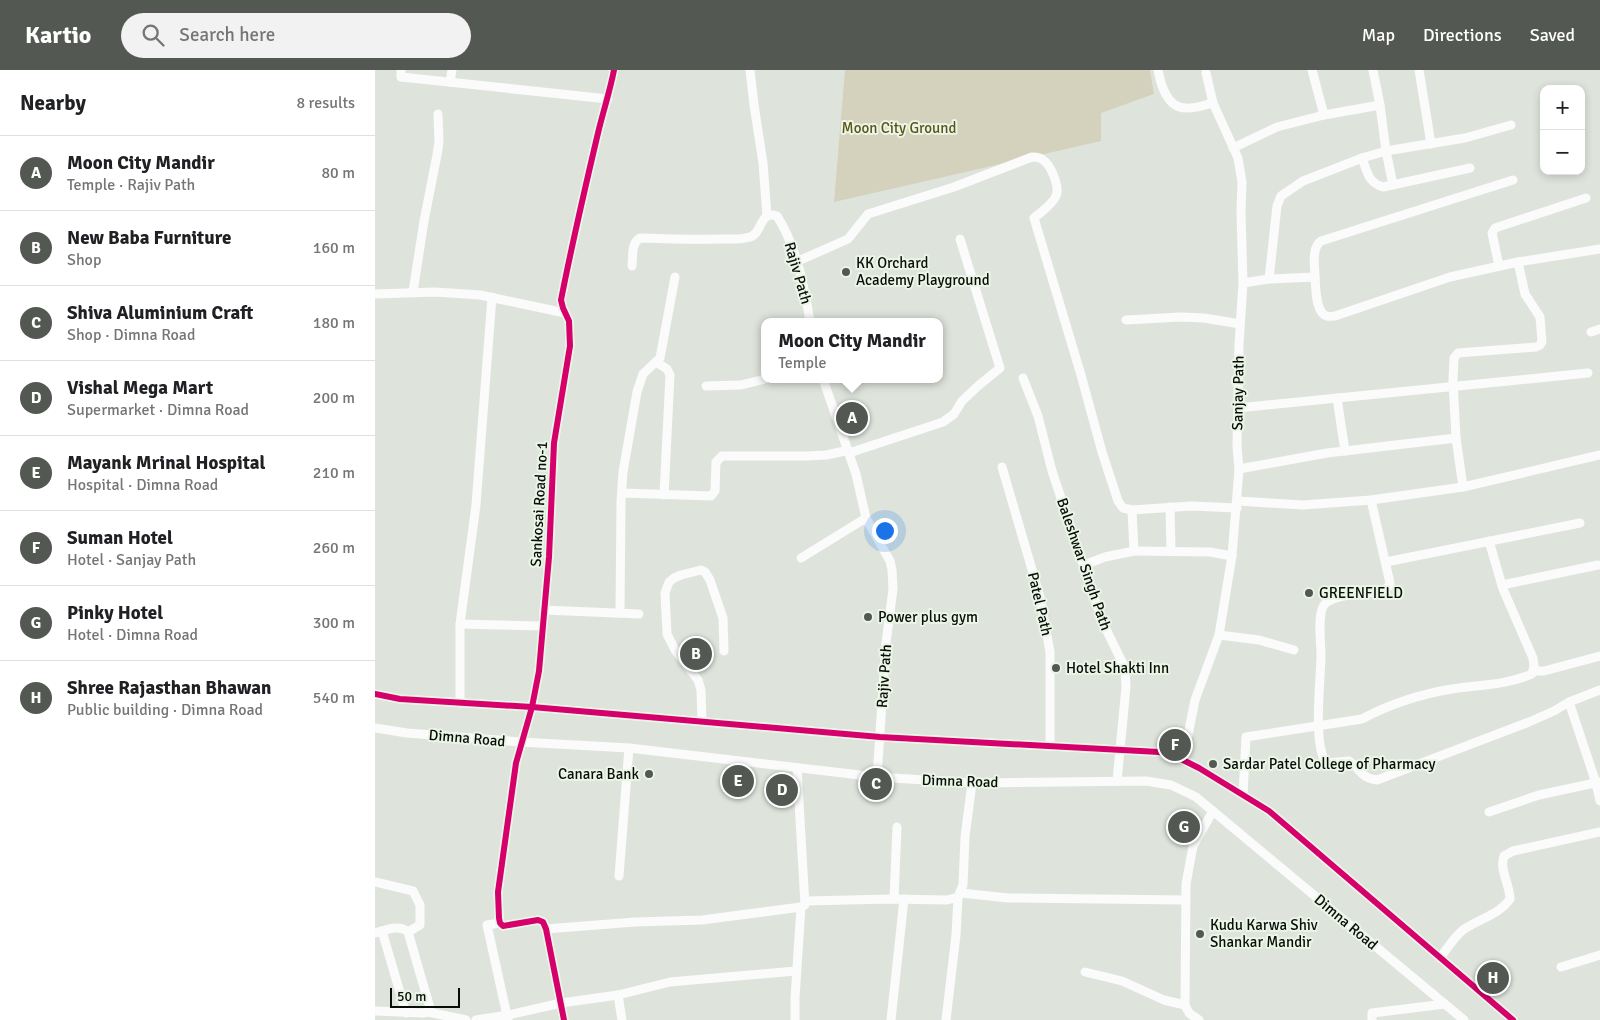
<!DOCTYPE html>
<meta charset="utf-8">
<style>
body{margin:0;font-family:Signika,sans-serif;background:#f2f2f2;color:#202124}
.controls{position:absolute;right:15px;top:15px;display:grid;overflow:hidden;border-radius:10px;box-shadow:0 2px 8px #0003}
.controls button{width:45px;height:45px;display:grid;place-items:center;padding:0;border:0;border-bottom:1px solid #e0e0e0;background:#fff;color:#202124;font:25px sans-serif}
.scale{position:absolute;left:15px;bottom:12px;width:70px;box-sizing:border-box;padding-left:5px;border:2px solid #090d08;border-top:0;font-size:14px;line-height:18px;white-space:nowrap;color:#090d08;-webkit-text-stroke:4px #eaf5e6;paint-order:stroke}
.you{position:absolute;left:509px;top:460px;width:18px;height:18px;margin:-12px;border:4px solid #fff;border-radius:50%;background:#1a73e8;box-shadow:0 0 0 8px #1a73e833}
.badge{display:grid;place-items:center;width:32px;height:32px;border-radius:50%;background:#545852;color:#fff;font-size:16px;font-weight:700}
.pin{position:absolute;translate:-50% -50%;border:2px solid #fff;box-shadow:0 1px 5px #0006}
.popup{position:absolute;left:386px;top:248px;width:182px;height:65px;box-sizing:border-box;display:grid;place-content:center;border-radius:10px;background:#fff;filter:drop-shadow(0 1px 4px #0005);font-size:16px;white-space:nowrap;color:#757577}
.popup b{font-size:19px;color:#202124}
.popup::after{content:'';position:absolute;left:50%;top:100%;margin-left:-10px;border:10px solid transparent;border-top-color:#fff}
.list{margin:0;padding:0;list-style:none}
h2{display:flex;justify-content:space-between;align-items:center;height:65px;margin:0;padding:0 20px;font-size:21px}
h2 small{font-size:16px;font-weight:400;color:#757577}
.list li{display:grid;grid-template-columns:32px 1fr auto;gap:15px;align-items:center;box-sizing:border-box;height:75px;padding:0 20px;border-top:1px solid #e0e0e0}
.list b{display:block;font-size:19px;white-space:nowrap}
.list p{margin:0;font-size:16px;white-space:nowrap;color:#757577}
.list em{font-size:16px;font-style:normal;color:#757577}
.icon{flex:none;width:28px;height:28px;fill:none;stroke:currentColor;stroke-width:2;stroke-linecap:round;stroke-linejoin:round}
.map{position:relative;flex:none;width:1225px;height:950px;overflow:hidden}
header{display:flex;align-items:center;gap:30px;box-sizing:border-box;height:70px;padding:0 25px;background:#545852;color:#fff}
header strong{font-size:24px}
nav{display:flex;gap:28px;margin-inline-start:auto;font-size:18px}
.search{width:350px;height:45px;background:#f2f2f2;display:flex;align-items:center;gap:12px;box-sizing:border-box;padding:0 18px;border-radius:28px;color:#757577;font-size:19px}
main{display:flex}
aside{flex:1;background:#fff}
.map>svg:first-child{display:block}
</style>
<header>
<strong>Kartio</strong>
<div class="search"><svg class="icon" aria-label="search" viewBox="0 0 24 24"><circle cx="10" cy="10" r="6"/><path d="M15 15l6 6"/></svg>Search here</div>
<nav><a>Map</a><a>Directions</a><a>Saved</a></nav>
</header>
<main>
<aside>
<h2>Nearby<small>8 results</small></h2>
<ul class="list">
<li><span class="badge">A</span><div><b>Moon City Mandir</b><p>Temple · Rajiv Path</p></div><em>80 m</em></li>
<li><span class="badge">B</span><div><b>New Baba Furniture</b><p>Shop</p></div><em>160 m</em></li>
<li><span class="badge">C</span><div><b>Shiva Aluminium Craft</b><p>Shop · Dimna Road</p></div><em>180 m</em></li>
<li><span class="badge">D</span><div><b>Vishal Mega Mart</b><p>Supermarket · Dimna Road</p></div><em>200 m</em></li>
<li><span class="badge">E</span><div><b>Mayank Mrinal Hospital</b><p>Hospital · Dimna Road</p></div><em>210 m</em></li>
<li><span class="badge">F</span><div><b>Suman Hotel</b><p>Hotel · Sanjay Path</p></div><em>260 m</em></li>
<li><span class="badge">G</span><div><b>Pinky Hotel</b><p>Hotel · Dimna Road</p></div><em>300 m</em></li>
<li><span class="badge">H</span><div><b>Shree Rajasthan Bhawan</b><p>Public building · Dimna Road</p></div><em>540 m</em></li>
</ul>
</aside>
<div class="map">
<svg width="1225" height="950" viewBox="0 0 1225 950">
<rect width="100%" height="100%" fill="#dee4dc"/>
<polygon fill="#d4d2bd" points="470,0 775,0 779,24 726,43 726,71 459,132"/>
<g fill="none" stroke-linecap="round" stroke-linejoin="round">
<g stroke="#fafbfa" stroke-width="9">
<polyline points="26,0 26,7 233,29"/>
<polyline points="375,0 379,35 388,93 392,146"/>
<path d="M783,0C786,15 792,38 811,38C819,39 829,35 838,33L863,88L867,112L866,142L868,213L864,274L862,376L864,399L857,486L844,565L820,630L808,690"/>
<polyline points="937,0 949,45"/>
<polyline points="998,0 1005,35"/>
<polyline points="1044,0 1056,74"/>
<polyline points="831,3 838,33"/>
<polyline points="75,12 77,0"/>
<polyline points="858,78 902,57 949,45 1005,35 1011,81 1090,68 1136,55"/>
<polyline points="987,88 1011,81 1018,115"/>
<path d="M421,192L473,169L493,144L579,117L657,87C661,87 665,87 668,90C676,95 685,117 681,126C677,135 667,141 659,148L706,305L727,382L743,431L748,438L757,440L816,436L862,438"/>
<path d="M257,196C258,186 256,173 265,168C292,169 318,170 344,169C354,169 366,170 375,167C388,163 384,140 402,146C420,174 430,218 435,252"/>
<polyline points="1124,196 1117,163 1120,158 1211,128"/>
<path d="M940,207C940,196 936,178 946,171L1138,110"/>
<path d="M894,209L902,136L906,126L928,111L987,88C992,101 993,113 1008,117L1095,98"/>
<path d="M868,213L894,209L940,207C941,217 940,243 952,246C953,247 959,246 960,246L1075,207L1143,192L1225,179"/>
<polyline points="38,222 49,151 62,85 64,72 63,44"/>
<polyline points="0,224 60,222 105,225 190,243"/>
<polyline points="751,250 806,247 829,248 865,254"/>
<polyline points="1216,262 1225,259"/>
<polyline points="281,292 292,299 295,305 289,425"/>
<polyline points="648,308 663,346 677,401 722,536 729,555 750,598 751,617 742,711"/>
<polyline points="448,309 481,404 491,448 515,491 517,500 518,519 511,573 502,707"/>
<polyline points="331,316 366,315 390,309"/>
<polyline points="962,328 970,381"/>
<polyline points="863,338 1213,303"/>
<polyline points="627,397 665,527 675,582 675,676"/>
<polyline points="864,399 952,383 1081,368"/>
<polyline points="1088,417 1225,385"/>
<polyline points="247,423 336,426 340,421 341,392 347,386 432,386 451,385 470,381 474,383 568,352 579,344 587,331 603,316 625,298 585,169"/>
<path d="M996,430L1015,513L1013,517L1007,521C994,523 956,524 949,535C942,545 946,572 946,585C946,607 937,678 952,693L974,691C986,699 985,708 1002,710L1154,652L1179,641L1194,632L1225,620"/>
<polyline points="862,431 928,435 996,430 1088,417 1081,368 1078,310 1079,288 1083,283 1161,277 1165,275 1167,272 1165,247 1150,224 1143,192"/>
<polyline points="795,437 796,481"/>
<polyline points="759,481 835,482 857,486"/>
<polyline points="426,488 491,448"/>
<polyline points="1011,492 1205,453"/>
<polyline points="709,495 730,487 759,481 757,440"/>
<polyline points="1127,515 1223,495"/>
<polyline points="169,540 264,544"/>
<polyline points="245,543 246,431 248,402 262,322 268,304 285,288 300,207"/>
<polyline points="85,554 167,556"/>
<polyline points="844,565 884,570 919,580"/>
<polyline points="1158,601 1169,601 1225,586"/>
<polyline points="0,624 25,629 157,637 505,667 784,682 808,690 824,698 894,741 1138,950"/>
<polyline points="1194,632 1221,713 1225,731"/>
<polyline points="85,633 85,554 101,435 117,227"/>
<polyline points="327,651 326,620 323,610 300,580 292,564 290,523 294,512 299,508 306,505 326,500 330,502 335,510 348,548 349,581"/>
<polyline points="0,658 32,663 146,672 254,678 502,707 597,713 771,711 796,715 821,727 1089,950"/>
<path d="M868,725L871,667L987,649C1015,634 1046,624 1077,619C1103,615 1132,615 1157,604L1159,596L1158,588L1128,519L1114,471"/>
<polyline points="1114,742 1164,725 1225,712"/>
<polyline points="244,806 254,678"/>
<polyline points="0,812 38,821 45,835 45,855 33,862"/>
<polyline points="586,823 633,828 809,830"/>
<polyline points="519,829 522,757"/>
<polyline points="431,831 515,829 572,830 583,827 588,815 590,767 597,713"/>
<polyline points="125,853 112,855 133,950"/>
<polyline points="171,859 260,852 327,850 426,837 430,835 422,698"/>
<polyline points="7,861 31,943"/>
<path d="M0,863C11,860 24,854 33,862L55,938L53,942L48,943L0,941"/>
<path d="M1065,888C1072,879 1079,867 1088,860C1103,849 1124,845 1135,829C1135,815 1124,800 1129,786L1138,781L1225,762"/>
<polyline points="1186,897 1225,885"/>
<polyline points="710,902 747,911 789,930 810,935"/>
<polyline points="243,925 247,950"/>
<polyline points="53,942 91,950"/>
<polyline points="101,950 133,945 186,933 243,925 295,912 421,901"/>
<path d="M189,950L171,859L168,852L163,850L128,856L125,853L124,848L123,822L141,693L157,637L164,601L174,487L179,373L195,276L194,251L188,238L186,230C197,174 210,118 223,63C228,42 235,21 239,0"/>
<polyline points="420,950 420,928 426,837"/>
<polyline points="516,950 529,829"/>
<polyline points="571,950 581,865 583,827"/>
<polyline points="824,950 814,943 810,935 811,814 818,776 838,741"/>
<polyline points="997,950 997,943 1070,934"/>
</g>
<g stroke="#eaf5e6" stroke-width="9">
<g id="cycleway">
<polyline points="0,624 25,629 157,637 505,667 784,682 808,690 824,698 894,741 1138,950"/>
<path d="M189,950L171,859L168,852L163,850L128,856L125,853L124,848L123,822L141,693L157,637L164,601L174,487L179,373L195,276L194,251L188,238L186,230C197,174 210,118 223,63C228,42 235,21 239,0"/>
</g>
</g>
<use href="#cycleway" stroke="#d6006c" stroke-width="6"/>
</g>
<g fill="#545852" stroke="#eaf5e6" stroke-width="2">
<circle cx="471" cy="202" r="5"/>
<circle cx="934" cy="523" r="5"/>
<circle cx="493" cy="547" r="5"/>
<circle cx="681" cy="598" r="5"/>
<circle cx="838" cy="694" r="5"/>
<circle cx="274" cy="704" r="5"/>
<circle cx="825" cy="864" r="5"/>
</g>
<g text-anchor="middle" stroke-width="4" stroke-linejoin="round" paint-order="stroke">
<g font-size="15" fill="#5f5217" stroke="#eaf5e6">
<text x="524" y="63">Moon City Ground</text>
</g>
<g font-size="15" fill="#090d08" stroke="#eaf5e6" text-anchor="start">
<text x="481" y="198">KK Orchard<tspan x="481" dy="17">Academy Playground</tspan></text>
<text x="944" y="528">GREENFIELD</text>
<text x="503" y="552">Power plus gym</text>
<text x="691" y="603">Hotel Shakti Inn</text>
<text x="848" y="699">Sardar Patel College of Pharmacy</text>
<text x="264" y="709" text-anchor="end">Canara Bank</text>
<text x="835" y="860">Kudu Karwa Shiv<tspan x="835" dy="17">Shankar Mandir</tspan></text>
</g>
<g font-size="15" fill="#090d08" stroke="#eaf5e6">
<text transform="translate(423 203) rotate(74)" y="5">Rajiv Path</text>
<text transform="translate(863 323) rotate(-89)" y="5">Sanjay Path</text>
<text transform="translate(164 434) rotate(-87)" y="5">Sankosai Road no-1</text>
<text transform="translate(709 494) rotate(71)" y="5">Baleshwar Singh Path</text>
<text transform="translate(665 534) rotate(77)" y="5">Patel Path</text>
<text transform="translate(509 606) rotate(-86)" y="5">Rajiv Path</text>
<text transform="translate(92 668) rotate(5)" y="5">Dimna Road</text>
<text transform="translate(585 711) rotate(2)" y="5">Dimna Road</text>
<text transform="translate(971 852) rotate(40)" y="5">Dimna Road</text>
</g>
</g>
</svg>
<div class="controls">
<button>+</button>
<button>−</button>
</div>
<div class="scale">50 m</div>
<div class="you"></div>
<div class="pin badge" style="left:477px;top:348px">A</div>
<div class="popup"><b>Moon City Mandir</b>Temple</div>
<div class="pin badge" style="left:321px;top:584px">B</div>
<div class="pin badge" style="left:501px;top:714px">C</div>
<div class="pin badge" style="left:407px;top:720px">D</div>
<div class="pin badge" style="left:363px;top:711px">E</div>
<div class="pin badge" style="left:800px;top:675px">F</div>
<div class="pin badge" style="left:809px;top:757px">G</div>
<div class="pin badge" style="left:1118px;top:908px">H</div>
</div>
</main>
